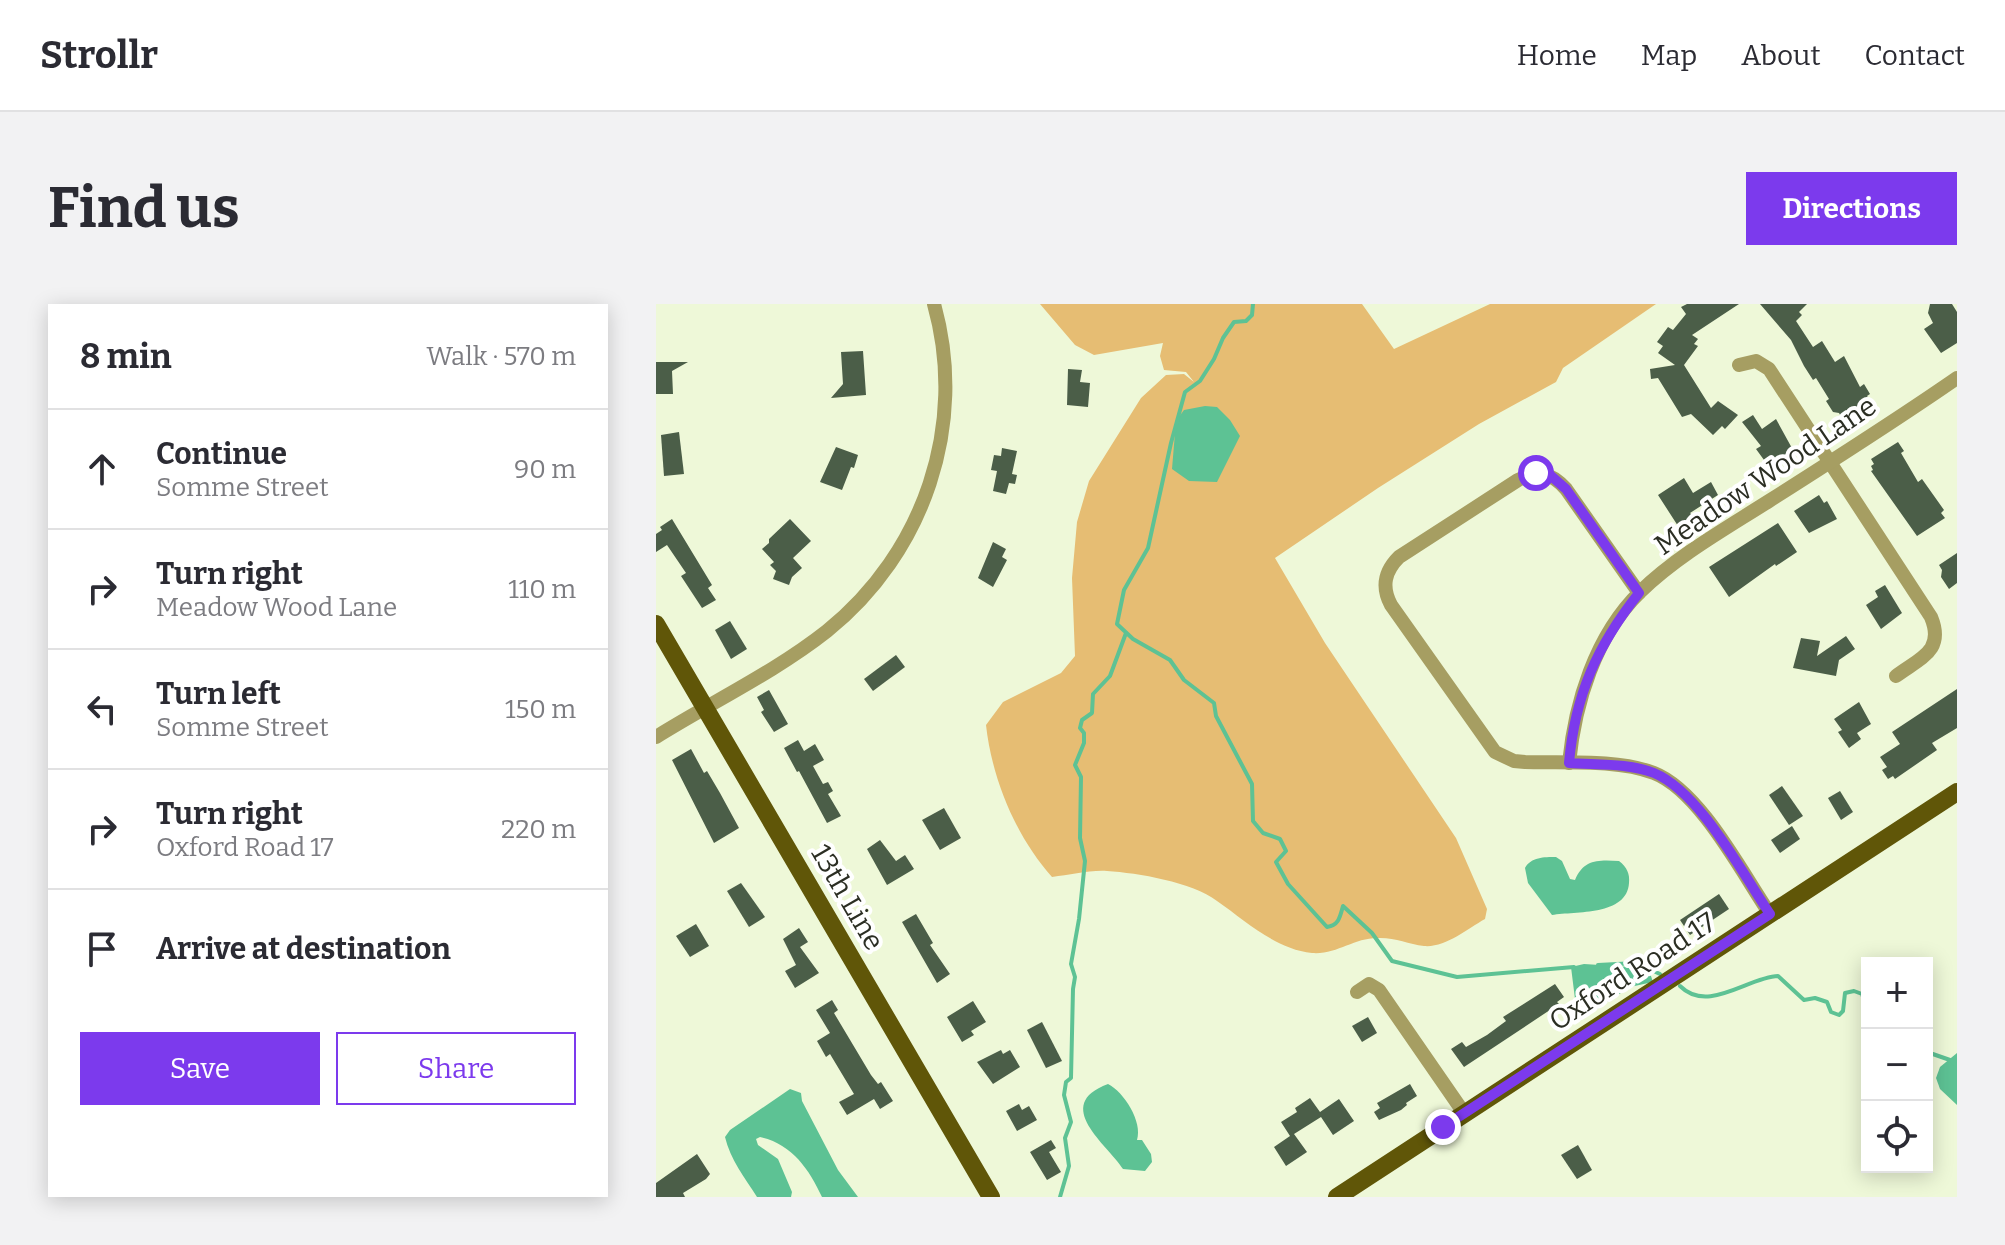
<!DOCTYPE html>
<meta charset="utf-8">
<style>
body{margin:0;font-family:Bitter,serif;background:#f2f2f3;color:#2b2b33}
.controls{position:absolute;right:24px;bottom:24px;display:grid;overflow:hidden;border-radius:0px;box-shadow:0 4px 20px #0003}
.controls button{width:72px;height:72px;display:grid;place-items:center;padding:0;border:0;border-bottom:2px solid #e1e1e2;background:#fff;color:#2b2b33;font:40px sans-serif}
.stop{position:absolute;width:24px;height:24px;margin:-18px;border:6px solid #7c3aed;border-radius:50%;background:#fff}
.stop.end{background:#7c3aed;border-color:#fff;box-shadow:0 2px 8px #0008}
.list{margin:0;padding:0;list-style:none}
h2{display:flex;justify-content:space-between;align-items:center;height:104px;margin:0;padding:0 32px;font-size:34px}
h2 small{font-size:26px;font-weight:400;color:#7c7c81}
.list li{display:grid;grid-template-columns:52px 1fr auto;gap:24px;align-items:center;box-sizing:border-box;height:120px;padding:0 32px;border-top:2px solid #e1e1e2}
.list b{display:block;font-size:30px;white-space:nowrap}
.list p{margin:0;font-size:26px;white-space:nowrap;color:#7c7c81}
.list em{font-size:26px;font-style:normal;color:#7c7c81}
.actions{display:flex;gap:16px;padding:24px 32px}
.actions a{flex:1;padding:18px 0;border:2px solid #7c3aed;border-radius:0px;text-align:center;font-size:28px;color:#7c3aed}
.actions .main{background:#7c3aed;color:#fff}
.icon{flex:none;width:44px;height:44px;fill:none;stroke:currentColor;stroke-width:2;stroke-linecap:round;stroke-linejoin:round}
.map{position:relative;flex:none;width:1301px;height:893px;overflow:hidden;border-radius:0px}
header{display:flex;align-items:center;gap:48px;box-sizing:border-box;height:112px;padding:0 40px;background:#fff;border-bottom:2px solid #e1e1e2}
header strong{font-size:38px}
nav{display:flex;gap:44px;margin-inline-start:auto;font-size:28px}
.intro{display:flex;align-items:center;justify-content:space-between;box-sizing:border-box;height:192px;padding:0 48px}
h1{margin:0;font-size:56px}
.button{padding:20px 36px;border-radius:0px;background:#7c3aed;color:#fff;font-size:28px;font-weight:700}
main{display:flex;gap:48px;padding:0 48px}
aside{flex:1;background:#fff;border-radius:0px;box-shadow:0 4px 20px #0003}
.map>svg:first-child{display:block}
</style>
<header>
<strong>Strollr</strong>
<nav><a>Home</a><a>Map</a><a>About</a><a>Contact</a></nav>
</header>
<div class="intro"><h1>Find us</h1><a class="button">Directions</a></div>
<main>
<aside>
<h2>8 min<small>Walk · 570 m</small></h2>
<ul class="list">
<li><svg class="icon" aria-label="ahead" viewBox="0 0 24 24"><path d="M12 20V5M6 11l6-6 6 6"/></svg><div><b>Continue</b><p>Somme Street</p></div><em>90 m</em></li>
<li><svg class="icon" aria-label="right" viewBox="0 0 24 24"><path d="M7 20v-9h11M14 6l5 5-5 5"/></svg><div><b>Turn right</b><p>Meadow Wood Lane</p></div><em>110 m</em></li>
<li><svg class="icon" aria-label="left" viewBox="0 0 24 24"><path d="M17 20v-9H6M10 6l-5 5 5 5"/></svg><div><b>Turn left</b><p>Somme Street</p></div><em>150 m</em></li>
<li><svg class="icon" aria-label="right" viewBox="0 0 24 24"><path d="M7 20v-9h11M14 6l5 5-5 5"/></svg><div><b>Turn right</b><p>Oxford Road 17</p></div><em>220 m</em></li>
<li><svg class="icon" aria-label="arrive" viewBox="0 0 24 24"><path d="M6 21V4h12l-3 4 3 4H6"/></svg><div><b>Arrive at destination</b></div></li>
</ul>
<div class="actions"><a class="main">Save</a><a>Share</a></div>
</aside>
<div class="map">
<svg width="1301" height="893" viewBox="0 0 1301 893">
<rect width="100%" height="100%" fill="#eef8d8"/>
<path fill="#e6bd73" d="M384,0H706L738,45L834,0H1000L907,64L900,78L823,120L722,184L619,254L669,339L800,534L831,605L829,615C811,625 789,644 768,642C752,640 738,633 721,634C698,634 680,651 656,649C619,645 590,617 561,597C536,578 482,569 451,567C433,566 414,571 396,573C360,533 336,475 330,421L347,398L405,369L419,352L416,274L421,218L433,177L485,94L510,71L528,70L538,78L530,68L508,66L504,52L507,39L438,51L419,41Z"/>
<g fill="#5dc294">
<polygon points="549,102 561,103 574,116 584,132 561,178 533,177 516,165 520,117 528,106"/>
<path d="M900,553L906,557L914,575L919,576C928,555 942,556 963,557C971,563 974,570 973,579C971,612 920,607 896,611L872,579L869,564C875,553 888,553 900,553Z"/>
<polygon points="928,660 976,663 994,669 997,678 974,683 936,708 919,695 915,663"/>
<polygon points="1301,749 1301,801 1284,785 1280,774 1284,763"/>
<path d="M452,780C468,788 487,818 481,836H486L495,850L496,858L489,867L467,865C452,841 395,801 452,780Z"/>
<path d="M134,785L145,789L146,797L182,866L202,893H166C153,865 136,840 104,833L100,835L102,841L122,855L136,888L135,893H101C89,874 74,855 69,833L74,826Z"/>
</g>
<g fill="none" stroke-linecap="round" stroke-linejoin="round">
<g stroke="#5dc294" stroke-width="4">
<path d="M597,0L596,11L590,17L578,18L567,34L558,55L544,77L529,88L515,139L492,244L468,286L461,320L477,335L514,356L528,376L558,399L560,412L596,480L597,517L607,529L624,535L630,547L620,558L632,580L671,623C683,621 684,613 687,602L716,629L736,657L801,673L918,663"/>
<polyline points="942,661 980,659 1004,670"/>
<path d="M1024,682C1052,710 1092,673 1122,672L1148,696L1159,694L1171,698L1175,708L1183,711L1187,707L1189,689L1198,687L1206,690L1209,698L1207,707L1211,710"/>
<polyline points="1271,748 1294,756 1301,762"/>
<polyline points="404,893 413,862 409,834 415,818 408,791 410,778 415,774 417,685 419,673 415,660 423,615 429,557 424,534 425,473 419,461 428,439 428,429 424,424 426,416 436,409 437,390 454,372 470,329"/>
</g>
</g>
<g fill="#4b5e48">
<polygon points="1031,0 1083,0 1036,31 1042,35 1038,40 1042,42 1028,61 1055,104 1062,97 1082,111 1069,125 1066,122 1057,131 1035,110 1026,113 1002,74 995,75 994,65 1019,61 1002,49 1007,42 1001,38 1012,23 1017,26 1030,10 1025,3"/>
<polygon points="1104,0 1151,0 1143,8 1146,11 1140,17 1157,43 1166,37 1179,58 1188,52 1204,83 1208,80 1214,90 1211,92 1215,98 1187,116 1183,109 1177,108 1170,97 1173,95 1160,74 1157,76 1148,62 1135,36"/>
<polygon points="1274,0 1296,0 1301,8 1301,39 1285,49 1268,25 1277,19 1272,9"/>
<polygon points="207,47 210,91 175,94 187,80 185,48"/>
<polygon points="0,58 32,58 16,67 17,90 0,90"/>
<polygon points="412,65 426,66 424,78 434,79 432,103 411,101"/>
<polygon points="1097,111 1106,125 1120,115 1137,146 1116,159 1112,153 1108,156 1100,145 1105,142 1086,118"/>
<polygon points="23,128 28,170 8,172 5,131"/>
<polygon points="1242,138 1248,147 1245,149 1262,178 1266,175 1288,206 1285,209 1289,214 1261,232 1215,167 1217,166 1215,162 1218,160 1215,155"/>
<polygon points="180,143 202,151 198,164 195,163 186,186 164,178"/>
<polygon points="346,144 361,147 356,170 361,171 359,180 353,179 350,190 337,187 341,167 335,166 338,151 345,152"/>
<polygon points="1028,174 1037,189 1055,178 1062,191 1034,209 1037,212 1022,222 1002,191"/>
<polygon points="1163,191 1168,199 1171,197 1181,215 1153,229 1138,207"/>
<polygon points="16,215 56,281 52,284 60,296 46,304 25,272 30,269 11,241 0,248 0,230 6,226 4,223"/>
<polygon points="134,215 155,237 137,254 146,264 136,273 133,281 117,275 120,267 114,261 118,258 106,245 113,239 113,235"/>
<polygon points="1122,219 1141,248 1120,262 1119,260 1073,293 1053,263"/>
<polygon points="337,238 350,245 346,253 351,256 337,283 322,274"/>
<polygon points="1301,249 1301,279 1293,285 1285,273 1286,266 1283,261"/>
<polygon points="1229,281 1246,309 1225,325 1210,301 1222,293 1219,287"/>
<polygon points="74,317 91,345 75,355 59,326"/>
<polygon points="1190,332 1199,345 1183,356 1180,372 1137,364 1145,334 1164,337 1161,352"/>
<polygon points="240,351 249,363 217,387 208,375"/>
<polygon points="1301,385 1301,424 1276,439 1281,446 1239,475 1237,472 1232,475 1226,466 1231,463 1224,453 1244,440 1236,428"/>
<polygon points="113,386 132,420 118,428 105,408 108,406 101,393"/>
<polygon points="1203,398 1215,420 1201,429 1205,435 1193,444 1182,428 1186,426 1178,415"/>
<polygon points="142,436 148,447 159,440 168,456 157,462 167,480 172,478 177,487 172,490 185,512 171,519 143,467 141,468 128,444"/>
<polygon points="35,445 48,469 51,467 64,489 83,524 58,539 16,456"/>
<polygon points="1126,482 1147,512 1133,521 1113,491"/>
<polygon points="1184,487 1197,508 1185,516 1172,494"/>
<polygon points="288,504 305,534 284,546 266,516"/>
<polygon points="1136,522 1144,535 1124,549 1115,536"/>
<polygon points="224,536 240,557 249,551 258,565 231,581 211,545"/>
<polygon points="85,579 109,613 93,623 71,587"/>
<polygon points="1063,590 1073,605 1034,631 1024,616"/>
<polygon points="260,610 277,639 274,641 294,670 281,679 246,618"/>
<polygon points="40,620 53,642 34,653 20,632"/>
<polygon points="143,624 152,638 144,643 163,669 139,684 129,667 140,661 127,635"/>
<polygon points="899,680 908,693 901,698 903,700 808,763 795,745 806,738 810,743 831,731 850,717 847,713"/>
<polygon points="176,696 182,706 178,709 215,771 222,780 225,778 237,797 224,805 218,795 191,811 183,798 198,790 174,750 170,753 161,737 174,729 160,706"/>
<polygon points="317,697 330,718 315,727 318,731 306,738 291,713"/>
<polygon points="712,713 721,729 706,738 696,722"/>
<polygon points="386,718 406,757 390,764 371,726"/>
<polygon points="345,746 347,750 354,746 364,763 337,780 321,758"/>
<polygon points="754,780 761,792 750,799 751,801 745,806 723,816 718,808 724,804 721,799"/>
<polygon points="654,794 664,808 683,795 698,817 677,831 665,813 638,830 651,848 630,862 618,843 634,832 625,818 641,808 639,804"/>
<polygon points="363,800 366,806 373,802 381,816 361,827 350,807"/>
<polygon points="395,836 400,844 393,848 405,868 391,876 374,848"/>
<polygon points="922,841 936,866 921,875 905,851"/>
<polygon points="41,850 54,870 50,875 27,889 29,893 0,893 0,879"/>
</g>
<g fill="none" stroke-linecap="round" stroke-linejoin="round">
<g stroke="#a69e62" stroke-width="14">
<path d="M1083,61L1100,57L1113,65L1275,313C1289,347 1264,354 1240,372"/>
<path d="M983,289L910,185C895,168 882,166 862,176L743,253C729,267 725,282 735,301L839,448L858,457L869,458C908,459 962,455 998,469C1044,487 1086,569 1114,610"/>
<path d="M0,433C56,398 119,368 171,327C268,249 312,121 278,0"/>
<path d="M913,459C919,399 939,332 984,288C1021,252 1069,225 1113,197C1176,157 1239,117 1301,74"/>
<polyline points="701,688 713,680 723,686 808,809"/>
</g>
<g stroke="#605608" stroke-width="18">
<polyline points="0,320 335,893"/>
<polyline points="681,893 1301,488"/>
</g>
</g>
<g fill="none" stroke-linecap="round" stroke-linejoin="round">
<path stroke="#7c3aed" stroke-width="10" d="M787,823L1114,610C1086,569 1044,488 998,469C973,459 941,461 913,459C919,391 941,342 983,289L910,185L894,171L880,169"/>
</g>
<g text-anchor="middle" stroke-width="8" stroke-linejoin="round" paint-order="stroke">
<g font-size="28" fill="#2b2e23" stroke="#fff">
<text transform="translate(1109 171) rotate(-34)" y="10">Meadow Wood Lane</text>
<text transform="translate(192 593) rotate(60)" y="10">13th Line</text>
<text transform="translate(976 667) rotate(-33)" y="10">Oxford Road 17</text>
</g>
</g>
</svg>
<div class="controls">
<button>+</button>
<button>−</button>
<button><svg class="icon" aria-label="locate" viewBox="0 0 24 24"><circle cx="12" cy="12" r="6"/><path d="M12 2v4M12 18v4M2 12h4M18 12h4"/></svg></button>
</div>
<div class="stop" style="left:880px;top:169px"></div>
<div class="stop end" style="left:787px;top:823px"></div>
</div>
</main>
